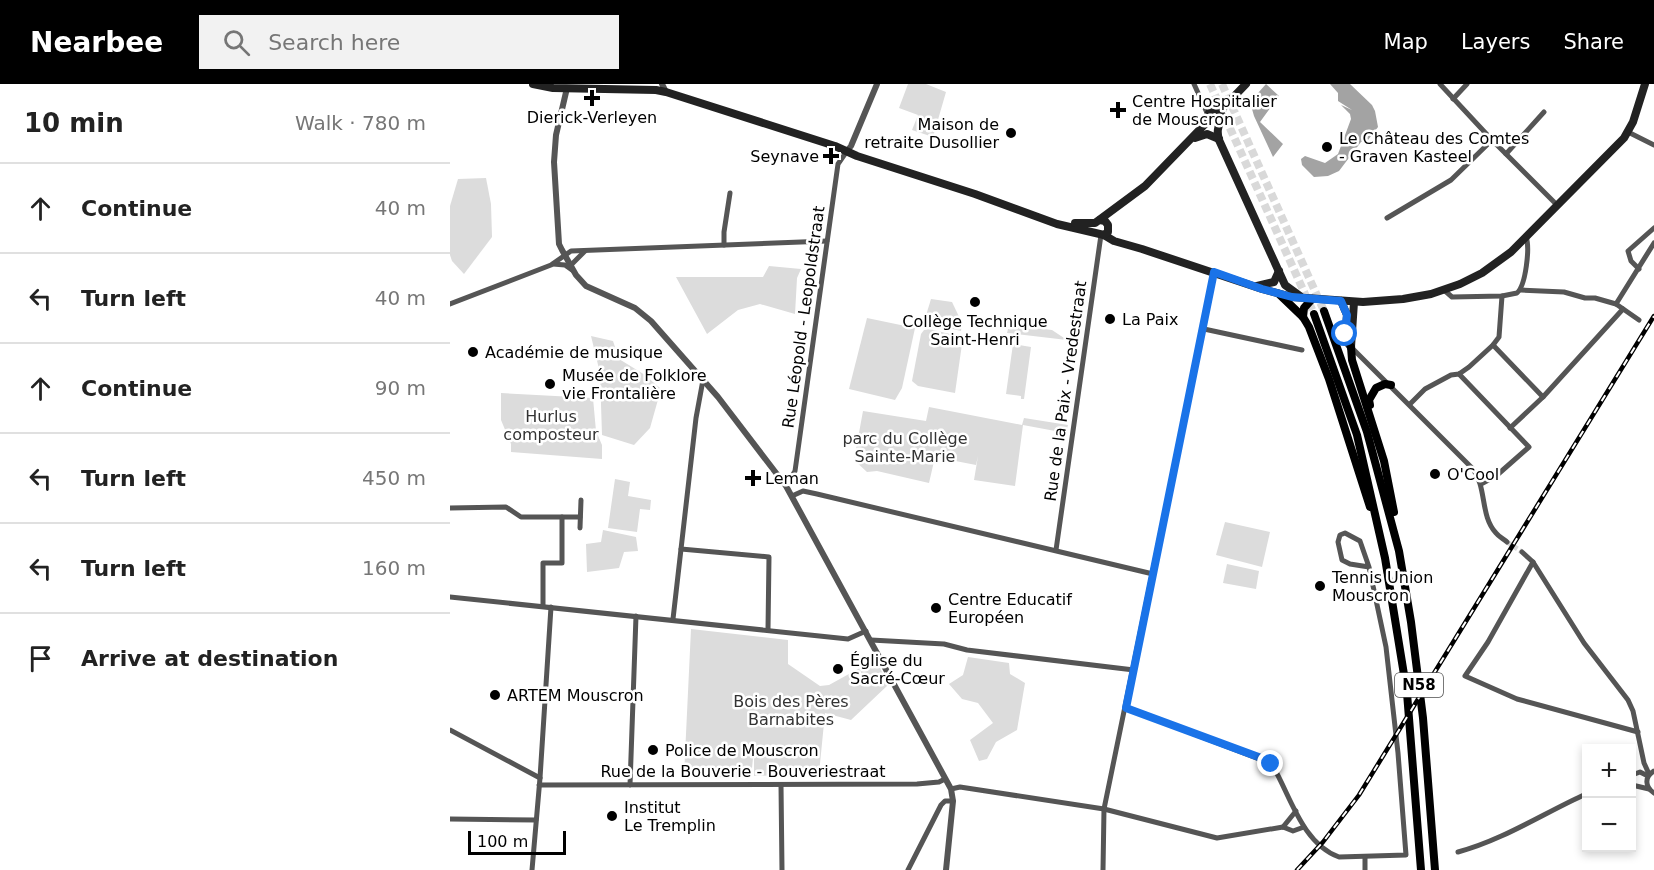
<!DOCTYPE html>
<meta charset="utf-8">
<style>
body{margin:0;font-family:"DejaVu Sans",sans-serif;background:#f2f2f2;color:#222}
.controls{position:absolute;right:18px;bottom:18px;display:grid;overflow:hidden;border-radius:0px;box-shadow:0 3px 9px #0003}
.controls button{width:54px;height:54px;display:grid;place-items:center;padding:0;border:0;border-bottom:2px solid #e0e0e0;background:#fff;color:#222;font:30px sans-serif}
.scale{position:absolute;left:18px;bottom:15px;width:98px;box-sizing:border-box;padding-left:6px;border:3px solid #000;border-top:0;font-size:16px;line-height:21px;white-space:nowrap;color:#000;-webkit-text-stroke:4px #fff;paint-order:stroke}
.stop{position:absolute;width:18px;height:18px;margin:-14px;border:4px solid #1a73e8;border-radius:50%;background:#fff}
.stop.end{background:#1a73e8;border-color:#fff;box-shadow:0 2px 6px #0008}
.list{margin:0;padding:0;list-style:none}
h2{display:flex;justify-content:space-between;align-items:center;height:78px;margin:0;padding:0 24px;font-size:26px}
h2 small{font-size:20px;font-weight:400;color:#767676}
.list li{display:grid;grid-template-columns:39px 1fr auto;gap:18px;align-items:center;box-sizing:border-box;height:90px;padding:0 24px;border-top:2px solid #e0e0e0}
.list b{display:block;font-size:22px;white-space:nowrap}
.list em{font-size:20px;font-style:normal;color:#767676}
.icon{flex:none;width:33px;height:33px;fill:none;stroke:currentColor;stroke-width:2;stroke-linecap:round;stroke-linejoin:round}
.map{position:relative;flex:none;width:1204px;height:786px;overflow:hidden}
header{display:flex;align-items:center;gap:36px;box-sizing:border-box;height:84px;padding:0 30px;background:#000;color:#fff}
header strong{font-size:28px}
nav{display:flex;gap:33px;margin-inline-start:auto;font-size:21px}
.search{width:420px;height:54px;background:#f2f2f2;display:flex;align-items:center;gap:15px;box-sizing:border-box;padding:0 21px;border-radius:0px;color:#767676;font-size:22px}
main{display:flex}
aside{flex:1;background:#fff}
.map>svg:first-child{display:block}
</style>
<header>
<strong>Nearbee</strong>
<div class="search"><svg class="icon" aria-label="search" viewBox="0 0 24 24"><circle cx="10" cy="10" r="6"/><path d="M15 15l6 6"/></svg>Search here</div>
<nav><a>Map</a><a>Layers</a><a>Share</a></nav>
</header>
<main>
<aside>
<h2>10 min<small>Walk · 780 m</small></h2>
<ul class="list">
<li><svg class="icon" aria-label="ahead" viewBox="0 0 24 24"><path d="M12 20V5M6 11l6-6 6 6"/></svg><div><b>Continue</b></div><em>40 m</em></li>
<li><svg class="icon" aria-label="left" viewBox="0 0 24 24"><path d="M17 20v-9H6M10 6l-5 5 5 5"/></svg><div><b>Turn left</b></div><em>40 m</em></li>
<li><svg class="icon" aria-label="ahead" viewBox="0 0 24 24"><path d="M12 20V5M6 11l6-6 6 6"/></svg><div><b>Continue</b></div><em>90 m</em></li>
<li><svg class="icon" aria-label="left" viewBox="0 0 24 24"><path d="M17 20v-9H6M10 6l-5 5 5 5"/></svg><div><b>Turn left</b></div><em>450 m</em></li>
<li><svg class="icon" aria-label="left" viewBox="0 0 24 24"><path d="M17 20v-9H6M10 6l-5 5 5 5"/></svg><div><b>Turn left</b></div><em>160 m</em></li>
<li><svg class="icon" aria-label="arrive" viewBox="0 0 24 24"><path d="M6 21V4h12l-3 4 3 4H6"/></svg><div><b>Arrive at destination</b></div></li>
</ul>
</aside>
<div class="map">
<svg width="1204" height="786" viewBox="0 0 1204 786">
<rect width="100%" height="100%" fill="#fff"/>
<g fill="#dcdcdc">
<polygon points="458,0 476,0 496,8 483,53 462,46 468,31 449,24"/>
<polygon points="36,94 41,120 42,153 14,190 2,177 0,171 0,122 8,95"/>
<polygon points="319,182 351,185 347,194 345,230 310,220 288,226 257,250 226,193 313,193"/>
<polygon points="481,215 502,218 512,239 511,247 474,238"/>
<polygon points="417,234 465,244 452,304 445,316 399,305"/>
<polygon points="559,241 602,246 617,256 557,249"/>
<polygon points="479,245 513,253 505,309 468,302 462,297 471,250 474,246"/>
<polygon points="141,252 163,257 169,275 195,291 211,305 200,344 184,361 152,351 150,289"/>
<polygon points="563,260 581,263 574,315 571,315 571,312 556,310"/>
<polygon points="51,309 143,314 146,347 152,361 152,375 61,368 61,360 51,336"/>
<polygon points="479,323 572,341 574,334 618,341 616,349 573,341 565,402 524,396 528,372 526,381 485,373 479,399 427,387 417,388 404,376 413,327 476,337"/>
<polygon points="165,395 180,398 178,412 201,416 200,426 190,425 187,448 158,444"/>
<polygon points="775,438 820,448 812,483 766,471"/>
<polygon points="153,446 186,453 188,467 174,468 169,484 137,488 136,460 151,458"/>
<polygon points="777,480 809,487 806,505 773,499"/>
<polygon points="241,545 338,556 338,580 370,602 379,601 426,575 438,601 401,636 375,629 369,690 304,692 304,664 301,694 234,692"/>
<polygon points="518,573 559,579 560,590 575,599 567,646 546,658 537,675 529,677 520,656 543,639 528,619 512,615 499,600 513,591"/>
</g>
<g fill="#a3a3a3">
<polygon points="816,0 829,12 810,38 833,60 823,73 804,32 800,18"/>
<polygon points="880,0 900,0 922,21 925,27 928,43 918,56 911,58 889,87 878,92 864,93 852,81 851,75 855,72 875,79 888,70 901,35 900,30 891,21 902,26 888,17 888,9"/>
</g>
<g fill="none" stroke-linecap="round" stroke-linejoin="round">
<polyline stroke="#d9d9d9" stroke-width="5" stroke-dasharray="5 2.5" stroke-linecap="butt" points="1057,458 1072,468"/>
<g stroke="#d9d9d9" stroke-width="8" stroke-dasharray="8 4" stroke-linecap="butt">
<polyline points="760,0 864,230"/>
<polyline points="772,0 874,227"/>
</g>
<g stroke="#555" stroke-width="5">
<polyline points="744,0 758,31"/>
<polyline points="990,0 1042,56 1107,121"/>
<polyline points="1003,15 1017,0"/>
<polyline points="1178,48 1204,61"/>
<polyline points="1056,70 1094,28"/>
<polyline points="937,134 1001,96 1042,56"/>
<polyline points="274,161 274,148 280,109"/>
<polyline points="103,180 115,181 122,186"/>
<polyline points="121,181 135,167"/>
<polyline points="1189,185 1181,177 1178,167 1204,144"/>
<path d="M994,206L1002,213L1052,212L1067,209C1076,201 1080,163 1076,153"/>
<polyline points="1071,206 1114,208 1135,214 1145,214 1166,220 1189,236"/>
<polyline points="0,220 101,181 121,167 377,157"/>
<polyline points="1166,220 1204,159"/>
<polyline points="754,245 852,266"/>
<polyline points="1043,261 1093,313"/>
<path d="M901,263L1023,385C1037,404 1030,432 1046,449C1049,453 1054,455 1057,458"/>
<polyline points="1009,290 1079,363 1046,392 1031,400"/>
<polyline points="960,320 975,305 1001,291 1009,290 1019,283 1043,261 1049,253 1052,212"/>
<polyline points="1060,344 1093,313 1173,225"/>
<polyline points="336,402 345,387 388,80 397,67"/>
<polyline points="342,412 353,407 367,410 703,490"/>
<polyline points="0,424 56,423 71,433 130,433"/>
<polyline points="130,444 131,416"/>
<polyline points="231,465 319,473 318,545"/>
<polyline points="606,466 651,151"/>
<polyline points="1072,468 1083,478 1134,559 1178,616 1183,627 1194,679 1199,690"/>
<polyline points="1083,478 1038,558 1015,592 1067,615 1188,648"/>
<polyline points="0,513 398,555 416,547"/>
<polyline points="93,522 93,479 112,479 112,433"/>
<polyline points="223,535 246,334 253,296"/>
<polyline points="421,556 494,560 517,566 684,586"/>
<path d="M676,624L817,678L824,684C841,714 853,760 889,773L956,771L948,669L936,563L919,483L910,457L895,449L890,451L888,458L892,476L900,480L919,483"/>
<polyline points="0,646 90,694"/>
<path d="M1204,687C1194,693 1195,703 1204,709"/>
<polyline points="1182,691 1190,688 1198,692"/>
<polyline points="89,701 467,700 489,698 495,695"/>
<polyline points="180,701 186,532"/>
<polyline points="331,701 332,786"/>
<polyline points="1182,701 1199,705"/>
<polyline points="501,705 510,703 654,725 767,754 833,743 843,747 854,743"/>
<polyline points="0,735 86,736"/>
<polyline points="833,743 846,727"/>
<path d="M1008,768C1053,756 1094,729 1136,710"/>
<polyline points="915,773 915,786"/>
<polyline points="82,786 90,694 101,523"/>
<polyline points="458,786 491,721 495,717 503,717"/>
<polyline points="653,786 654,725 764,188"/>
</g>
<g stroke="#555" stroke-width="6">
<polyline points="212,0 216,8"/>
<polyline points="117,4 106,51 104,78 109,160 112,166 126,191 136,202 185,224 201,237 268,313 336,402 501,705 503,717 496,786"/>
<polyline points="397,67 401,62 427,0"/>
</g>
<g stroke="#222" stroke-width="8">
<polyline points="83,0 103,4 206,6 216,8 385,62 407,72 525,110 607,140 654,151 664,157 692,165 812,205 842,213 913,218 953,215 981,210 1010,200 1032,189 1061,168 1174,54 1183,38 1195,0"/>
<path d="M770,27L772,32C769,42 766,45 769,56L835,201L850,212"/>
<polyline points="770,27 796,0"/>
<polyline points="759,36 758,31 760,27 764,25 770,27"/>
<polyline points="745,54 757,50 769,55"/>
<polyline points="650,136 655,137 658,141 658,148 654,151"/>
<polyline points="625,139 645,139 695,102 759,36"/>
<polyline points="807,202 824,198 829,187"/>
<polyline points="891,217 897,231 895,255 901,263"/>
<polyline points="901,263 904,218"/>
</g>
<g stroke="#000" stroke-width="8">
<polyline points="829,210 853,233 859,243 879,295 920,423"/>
<polyline points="874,227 917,348 949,467 961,538 973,634 985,786"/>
<polyline points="864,230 907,351 935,474 957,609 971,786"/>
<polyline points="853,233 854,224 862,215"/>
<polyline points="901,263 902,276 934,377 944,428"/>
<polyline points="920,321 919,316 926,304 935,300 941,301"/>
</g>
<g stroke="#000" stroke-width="4.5">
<polyline id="rail" points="847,786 873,758 909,711 1204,232"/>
</g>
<use href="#rail" stroke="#fff" stroke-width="2" stroke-dasharray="7" stroke-linecap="butt"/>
</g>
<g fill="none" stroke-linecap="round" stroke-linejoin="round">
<polyline stroke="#1a73e8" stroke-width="8" points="821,680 814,675 676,624 764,188 812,205 842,213 891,217 897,231 895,250"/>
</g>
<g fill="#000" stroke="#fff" stroke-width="2">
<path d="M139 5h6v6h6v6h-6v6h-6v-6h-6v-6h6z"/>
<path d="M665 17h6v6h6v6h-6v6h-6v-6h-6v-6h6z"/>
<circle cx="561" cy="49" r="6"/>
<circle cx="877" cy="63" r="6"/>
<path d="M378 63h6v6h6v6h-6v6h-6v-6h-6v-6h6z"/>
<circle cx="525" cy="218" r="6"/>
<circle cx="660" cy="235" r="6"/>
<circle cx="23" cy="268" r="6"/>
<circle cx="100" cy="300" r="6"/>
<circle cx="985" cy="390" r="6"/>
<path d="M300 385h6v6h6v6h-6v6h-6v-6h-6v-6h6z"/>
<circle cx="870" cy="502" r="6"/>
<circle cx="486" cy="524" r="6"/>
<circle cx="388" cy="585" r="6"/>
<circle cx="45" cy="611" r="6"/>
<circle cx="203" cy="666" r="6"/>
<circle cx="162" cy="732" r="6"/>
</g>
<g text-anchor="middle" stroke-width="5" stroke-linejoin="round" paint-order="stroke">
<rect fill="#fff" stroke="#4c4c4c" stroke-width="1.5" x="945" y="589" width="48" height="24" rx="4.5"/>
<g font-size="15" font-weight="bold" fill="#000">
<text x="969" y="606">N58</text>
</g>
<g font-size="16" fill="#000" stroke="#fff" text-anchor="start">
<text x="682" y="23">Centre Hospitalier<tspan x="682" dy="18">de Mouscron</tspan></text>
<text x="142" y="39" text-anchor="middle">Dierick-Verleyen</text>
<text x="549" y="46" text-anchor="end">Maison de<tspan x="549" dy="18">retraite Dusollier</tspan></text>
<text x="889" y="60">Le Château des Comtes<tspan x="889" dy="18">- Graven Kasteel</tspan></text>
<text x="369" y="78" text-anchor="end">Seynave</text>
<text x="672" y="241">La Paix</text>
<text x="525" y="243" text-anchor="middle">Collège Technique<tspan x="525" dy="18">Saint-Henri</tspan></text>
<text x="35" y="274">Académie de musique</text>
<text x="112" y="297">Musée de Folklore<tspan x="112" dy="18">vie Frontalière</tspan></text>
<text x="997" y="396">O'Cool</text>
<text x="315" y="400">Leman</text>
<text x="882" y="499">Tennis Union<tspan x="882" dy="18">Mouscron</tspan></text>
<text x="498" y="521">Centre Educatif<tspan x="498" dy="18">Européen</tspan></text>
<text x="400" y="582">Église du<tspan x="400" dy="18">Sacré-Cœur</tspan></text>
<text x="57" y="617">ARTEM Mouscron</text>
<text x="215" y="672">Police de Mouscron</text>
<text x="174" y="729">Institut<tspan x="174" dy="18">Le Tremplin</tspan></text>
</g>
<g font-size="16" fill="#000" stroke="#fff">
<text transform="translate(353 233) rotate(-82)" y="6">Rue Léopold - Leopoldstraat</text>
<text transform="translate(615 307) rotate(-82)" y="6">Rue de la Paix - Vredestraat</text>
<text x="293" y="693">Rue de la Bouverie - Bouveriestraat</text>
</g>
<g font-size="16" fill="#333" stroke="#fff">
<text x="101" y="338">Hurlus<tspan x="101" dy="18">composteur</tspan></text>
<text x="455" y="360">parc du Collège<tspan x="455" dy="18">Sainte-Marie</tspan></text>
<text x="341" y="623">Bois des Pères<tspan x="341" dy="18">Barnabites</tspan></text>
</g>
</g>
</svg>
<div class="controls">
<button>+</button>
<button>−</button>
</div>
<div class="scale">100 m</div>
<div class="stop" style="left:895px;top:250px"></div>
<div class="stop end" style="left:821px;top:680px"></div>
</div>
</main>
